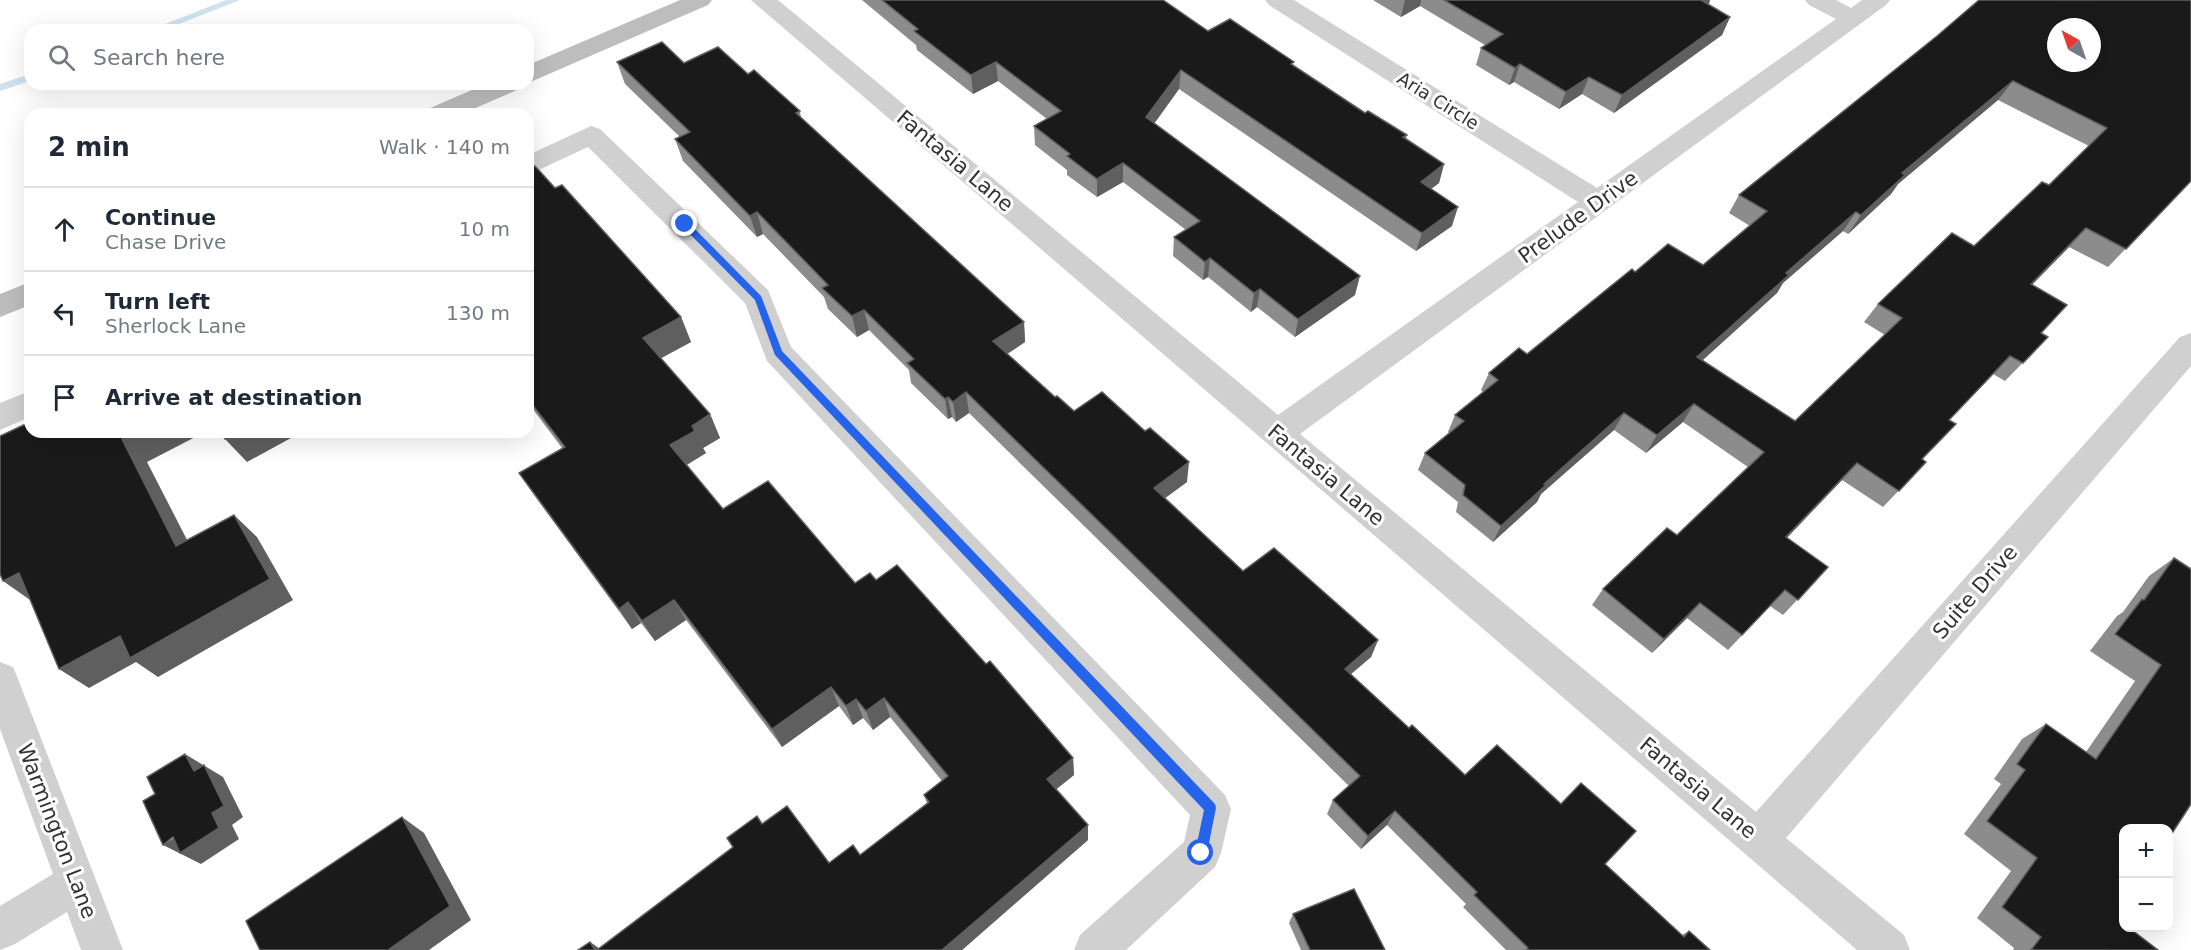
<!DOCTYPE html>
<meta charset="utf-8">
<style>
body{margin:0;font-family:"DejaVu Sans",sans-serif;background:#f2f2f3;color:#1f2937}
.controls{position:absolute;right:18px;bottom:18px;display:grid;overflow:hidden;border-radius:12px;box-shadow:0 6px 24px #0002}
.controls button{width:54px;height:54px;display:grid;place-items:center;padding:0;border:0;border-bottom:2px solid #e0e1e3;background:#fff;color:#1f2937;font:30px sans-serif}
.compass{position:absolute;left:2047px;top:18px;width:54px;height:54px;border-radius:50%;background:#fff;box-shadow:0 6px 24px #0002;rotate:320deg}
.stop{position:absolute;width:18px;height:18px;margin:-14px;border:4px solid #2563eb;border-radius:50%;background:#fff}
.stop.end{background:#2563eb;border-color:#fff;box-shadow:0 2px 6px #0008}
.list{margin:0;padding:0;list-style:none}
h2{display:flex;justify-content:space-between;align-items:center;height:78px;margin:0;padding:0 24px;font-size:26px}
h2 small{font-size:20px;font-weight:400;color:#747a83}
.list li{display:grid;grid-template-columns:39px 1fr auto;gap:18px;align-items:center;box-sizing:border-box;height:84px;padding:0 24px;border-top:2px solid #e0e1e3}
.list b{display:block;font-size:22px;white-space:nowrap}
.list p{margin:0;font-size:20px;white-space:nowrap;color:#747a83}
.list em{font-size:20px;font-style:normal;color:#747a83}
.icon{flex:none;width:33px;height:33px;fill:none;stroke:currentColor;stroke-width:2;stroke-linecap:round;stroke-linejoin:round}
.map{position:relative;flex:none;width:2191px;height:950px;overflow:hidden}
.search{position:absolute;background:#fff;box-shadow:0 6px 24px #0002;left:24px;top:24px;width:510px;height:66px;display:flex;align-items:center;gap:15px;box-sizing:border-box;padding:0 21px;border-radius:18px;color:#747a83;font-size:22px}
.panel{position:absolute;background:#fff;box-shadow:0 6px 24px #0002;left:24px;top:108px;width:510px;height:330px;border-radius:18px}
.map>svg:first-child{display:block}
</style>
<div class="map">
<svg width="2191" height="950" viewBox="0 0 2191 950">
<rect width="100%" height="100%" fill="#fff"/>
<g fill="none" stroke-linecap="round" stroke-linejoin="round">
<g fill="#cfe2ee" fill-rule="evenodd">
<polygon points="226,0 240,0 164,30 150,30"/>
<polygon points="30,74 30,81 0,91 0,84"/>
</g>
<g fill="#d0d0d0" fill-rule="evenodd">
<polygon points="751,0 778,0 1278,415 1578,202 1269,5 1265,0 1294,0 1597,188 1836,19 1809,5 1805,0 1836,0 1851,8 1862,0 1890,0 1886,5 1300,434 1756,812 2180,337 2191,333 2191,366 1786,838 1904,935 1910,950 1857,950"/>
<polygon points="591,126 600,129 768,290 791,347 1225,795 1231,809 1221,853 1215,867 1126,950 1074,950 1080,935 1184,842 1190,815 767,361 745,303 588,147 528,175 528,155"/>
<polygon points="30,391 30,417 0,430 0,403"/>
<polygon points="0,662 13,667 18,679 123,950 81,950 67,912 15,944 0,950 0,906 53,874 0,729"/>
</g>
<g fill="#bdbdbd" fill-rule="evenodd">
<polygon points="680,0 712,0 708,5 528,83 528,65"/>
<polygon points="486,84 521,84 517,90 462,114 426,114 430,108"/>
<polygon points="30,282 30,305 0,317 0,294"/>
</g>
</g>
<g fill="#8c8c8c" fill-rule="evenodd">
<polygon points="862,0 1163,0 1208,31 1294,66 1365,113 1407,135 1406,139 1444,164 1439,183 1431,189 1452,226 1416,251 1179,89 1154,124 1355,295 1295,337 1257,307 1251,312 1208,277 1203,280 1173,256 1174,237 1186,230 1123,182 1097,197 1067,175 1067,170 1035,145 1034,126 1047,119 998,81 973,94 917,50 916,45"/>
<polygon points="1373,0 1710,0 1708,4 1730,17 1722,35 1614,113 1582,94 1559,109 1514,82 1509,85 1476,65 1481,48 1485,45 1420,6 1401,17"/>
<path d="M1979,0L2191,181L2108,267L2069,247L2032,285L2041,333L2048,337L2005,381L1993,374L1949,420L1922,459L1926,462L1883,507L1842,480L1787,538L1828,567L1783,615L1770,606L1728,650L1687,618L1652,653L1592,605L1603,589L1677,535L1748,467L1683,422L1646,453L1614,430L1541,494L1537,502L1493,542L1456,512L1458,502L1418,470L1425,453L1449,433L1448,432L1455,415L1483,392L1481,390L1489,373L1527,354L1635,272L1703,265L1750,226L1729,213L1739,195L1937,36ZM1998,100L2089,146L2049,185L1974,246L1878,304L1864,322L1885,335L1795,421L1703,360L1777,293L1783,283L1843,231L1848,234L1891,194L1898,184Z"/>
<polygon points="617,62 684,63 748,74 800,111 801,118 1024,322 1025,342 1007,354 1055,397 1074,411 1187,482 1165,498 1243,571 1378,640 1371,657 1351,674 1409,728 1465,775 1605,864 1682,935 1689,931 1710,950 1506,950 1463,907 1466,904 1387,825 1361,849 1327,814 1333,800 1349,786 969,413 956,422 952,417 948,419 911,383 909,370 869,330 857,337 828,309 824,297 763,234 757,237 683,161 675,139 680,137 625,84"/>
<polygon points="528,169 555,188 681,317 691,342 661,358 710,414 720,438 703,448 706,453 687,465 723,509 855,583 876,580 986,664 1073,758 1074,775 1056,789 1088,840 962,950 578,950 590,942 599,948 733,847 762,824 829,863 860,855 927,803 924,795 942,781 890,717 873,730 863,718 853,725 839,706 782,747 686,620 655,641 641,623 632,629 534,495 519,473 562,448 532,408 528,410"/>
<polygon points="2174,558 2191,569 2124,828 2122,923 2158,950 2013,950 2014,948 1977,918 2011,871 1964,834 2001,784 1994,779 2022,739 2046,724 2086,752 2135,681 2090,651 2117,616 2123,612 2149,576"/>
<polygon points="1293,914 1385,950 1301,950 1289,923"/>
</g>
<g fill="#5f5f5f">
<polygon points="1405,0 1421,0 1420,6 1401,17"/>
<polygon points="1698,0 1710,0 1709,4 1691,16"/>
<polygon points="1730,17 1722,35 1614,113 1622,95"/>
<polygon points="996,62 998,81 973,94 971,75"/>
<polygon points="1520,64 1514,82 1509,85 1515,68"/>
<polygon points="1181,70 1179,89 1145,136 1146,117"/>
<polygon points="1589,77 1582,94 1559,109 1566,92"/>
<polygon points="2013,81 1998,100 1898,184 1891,194 1848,234 1861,215 1902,173"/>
<polygon points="1123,163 1123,182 1097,197 1097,179"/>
<polygon points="1444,164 1439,183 1415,201 1421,182"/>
<polygon points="1458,207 1452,226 1416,251 1422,233"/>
<polygon points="757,212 763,234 757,237 750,216"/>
<polygon points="1856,212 1843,231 1783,283 1777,293 1686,375 1697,357 1786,273"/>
<polygon points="2086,228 2069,247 2014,303 2031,284"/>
<polygon points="1210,258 1208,277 1203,280 1205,262"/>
<polygon points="1360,276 1355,295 1295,337 1298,319"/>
<polygon points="1260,289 1257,307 1251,312 1254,293"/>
<polygon points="864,310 869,330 857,337 852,316"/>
<polygon points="681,317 691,342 654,362 643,338"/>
<polygon points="1024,322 1025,342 995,362 993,341"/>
<polygon points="966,392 969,413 956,422 953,402"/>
<polygon points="948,397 952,417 948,419 945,399"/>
<polygon points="528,402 532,408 528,410"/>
<polygon points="1694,404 1683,422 1646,453 1657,435"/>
<polygon points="1624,413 1614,430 1541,494 1537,502 1493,542 1501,526 1544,484"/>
<polygon points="710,414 720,438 703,448 706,453 681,468 670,445 692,426"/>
<polygon points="136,432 205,432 147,462 201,567 176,546 122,439"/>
<polygon points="237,432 302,432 247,462 225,439"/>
<polygon points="1189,462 1187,482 1153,507 1154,488"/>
<polygon points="1857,463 1842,480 1772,553 1786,537"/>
<polygon points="234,515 257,537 293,600 158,677 136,662 89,688 59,669"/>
<polygon points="19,573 33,602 3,581"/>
<polygon points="674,600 686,620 655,641 642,621"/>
<polygon points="628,602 641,623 632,629 619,609"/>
<polygon points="1700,603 1687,618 1652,653 1664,639"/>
<polygon points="1378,640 1371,657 1338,685 1345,669"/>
<polygon points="831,687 839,706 782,747 772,729"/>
<polygon points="884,698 890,717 873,730 866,711"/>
<polygon points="856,699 863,718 853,725 846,706"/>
<polygon points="185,754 223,777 243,817 232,825 239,839 201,864 163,845 212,813"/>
<polygon points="1073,758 1074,775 1048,796 1047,779"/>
<polygon points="1395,811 1387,825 1361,849 1368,836"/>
<polygon points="402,817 424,833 471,920 429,950 388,950"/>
<polygon points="1088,825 1088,840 962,950 942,950"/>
<polygon points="590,942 601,950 595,950"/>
</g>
<g fill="#1a1a1a" stroke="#5f5f5f" stroke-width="1.5" fill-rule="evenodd">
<polygon points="882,0 1163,0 1208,31 1230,19 1294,62 1291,64 1365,113 1368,111 1407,135 1403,137 1444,164 1421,182 1458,207 1422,233 1181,70 1146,117 1360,276 1298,319 1260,289 1254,293 1210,258 1205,262 1174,237 1200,221 1123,163 1097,179 1067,156 1070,154 1034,126 1061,111 996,62 971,75 914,31 918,29"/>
<polygon points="1444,0 1701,0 1730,17 1622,95 1589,77 1566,92 1520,64 1515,68 1481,48 1503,34"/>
<path d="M1979,0H2191V181L2126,249L2086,228L2031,284L2067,305L2041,333L2048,337L2023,363L2010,356L1949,420L1956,424L1922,459L1926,462L1899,491L1857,463L1786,537L1828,567L1798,600L1785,590L1742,635L1700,603L1664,639L1603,589L1667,528L1677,535L1764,452L1694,404L1657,435L1624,413L1544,484L1546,485L1501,526L1463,495L1465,485L1425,453L1464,421L1455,415L1498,380L1489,373L1519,348L1527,354L1632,269L1635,272L1668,244L1703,265L1767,211L1739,195L1937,36ZM2056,27H2092V63H2056ZM2013,81L2107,128L2049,185L2042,182L1974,246L1952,233L1878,304L1902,318L1795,421L1697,357L1789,275L1786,273L1856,212L1861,215L1905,175L1902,173Z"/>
<polygon points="662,42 684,63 718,47 748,74 754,70 800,111 796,113 1024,322 993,341 1055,397 1057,396 1074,411 1102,392 1145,431 1150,428 1189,462 1154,488 1243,571 1274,548 1378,640 1345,669 1409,728 1412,725 1465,775 1497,745 1561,804 1581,783 1636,831 1605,864 1684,937 1689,931 1710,950 1526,950 1528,948 1474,895 1477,892 1395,811 1368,836 1333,800 1360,776 966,392 953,402 948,397 945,399 907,363 914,359 864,310 852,316 822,288 828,285 757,212 750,216 675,139 690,132 617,62"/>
<polygon points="535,166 555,188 562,185 681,317 643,338 710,414 692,426 695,431 670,445 723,509 768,481 855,583 870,573 876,580 897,565 986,664 990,661 1073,758 1047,779 1088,825 942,950 597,950 733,847 727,838 757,816 762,824 787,806 829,863 853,845 860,855 929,802 924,795 948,776 884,698 866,711 856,699 846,706 831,687 772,729 674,600 642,621 628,602 619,609 519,473 565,447 528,399 528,169"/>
<polygon points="30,422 30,432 136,432 122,439 176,546 234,515 270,579 130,658 120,636 59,669 19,573 3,581 0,574 0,436"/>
<polygon points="221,432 237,432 225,439"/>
<polygon points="2174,558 2191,569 2191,804 2169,838 2169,828 2124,828 2124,920 2122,923 2124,924 2124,927 2128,927 2158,950 2031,950 2041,937 2002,907 2037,858 1987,821 2025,770 2017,764 2046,724 2096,759 2161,665 2115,634 2142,599 2144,600"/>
<polygon points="185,754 194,771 204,765 224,806 212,813 219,828 180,853 173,837 163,845 143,801 155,794 147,777"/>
<polygon points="402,817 450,906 388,950 260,950 246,921"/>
<polygon points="1354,889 1385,950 1310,950 1293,914"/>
<polygon points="590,942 595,950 578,950"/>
</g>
<polygon fill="#2563eb" points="682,222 688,222 761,296 782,351 1215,804 1216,808 1206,858 1201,859 1195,853 1204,810 775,355 755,300 682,226"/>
<g text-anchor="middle" stroke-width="6" stroke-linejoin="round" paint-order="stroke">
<g font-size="18" fill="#333" stroke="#fff">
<text transform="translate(1438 101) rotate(32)" y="6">Aria Circle</text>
</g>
<g font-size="21" fill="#333" stroke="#fff">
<text transform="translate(955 161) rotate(40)" y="7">Fantasia Lane</text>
<text transform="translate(1578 217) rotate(-36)" y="7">Prelude Drive</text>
<text transform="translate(1326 475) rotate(40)" y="7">Fantasia Lane</text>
<text transform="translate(1975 592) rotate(-49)" y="7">Suite Drive</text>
<text transform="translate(1698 788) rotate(40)" y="7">Fantasia Lane</text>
<text transform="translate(57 831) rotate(69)" y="7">Warmington Lane</text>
</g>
</g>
</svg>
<div class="controls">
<button>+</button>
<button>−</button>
</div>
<svg class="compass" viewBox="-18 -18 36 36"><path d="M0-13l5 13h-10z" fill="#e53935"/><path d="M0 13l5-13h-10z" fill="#747a83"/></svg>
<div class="stop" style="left:1201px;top:853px"></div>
<div class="stop end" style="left:685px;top:224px"></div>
<div class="search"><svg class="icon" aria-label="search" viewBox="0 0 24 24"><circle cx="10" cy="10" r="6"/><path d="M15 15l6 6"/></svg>Search here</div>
<section class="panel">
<h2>2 min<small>Walk · 140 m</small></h2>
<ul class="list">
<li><svg class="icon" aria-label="ahead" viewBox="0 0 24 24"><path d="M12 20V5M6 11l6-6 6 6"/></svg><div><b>Continue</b><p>Chase Drive</p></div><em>10 m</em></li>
<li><svg class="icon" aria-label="left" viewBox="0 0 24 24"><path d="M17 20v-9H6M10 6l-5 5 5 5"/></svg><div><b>Turn left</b><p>Sherlock Lane</p></div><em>130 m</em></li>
<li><svg class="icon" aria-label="arrive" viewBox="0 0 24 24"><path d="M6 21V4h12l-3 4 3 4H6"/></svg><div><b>Arrive at destination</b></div></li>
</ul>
</section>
</div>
